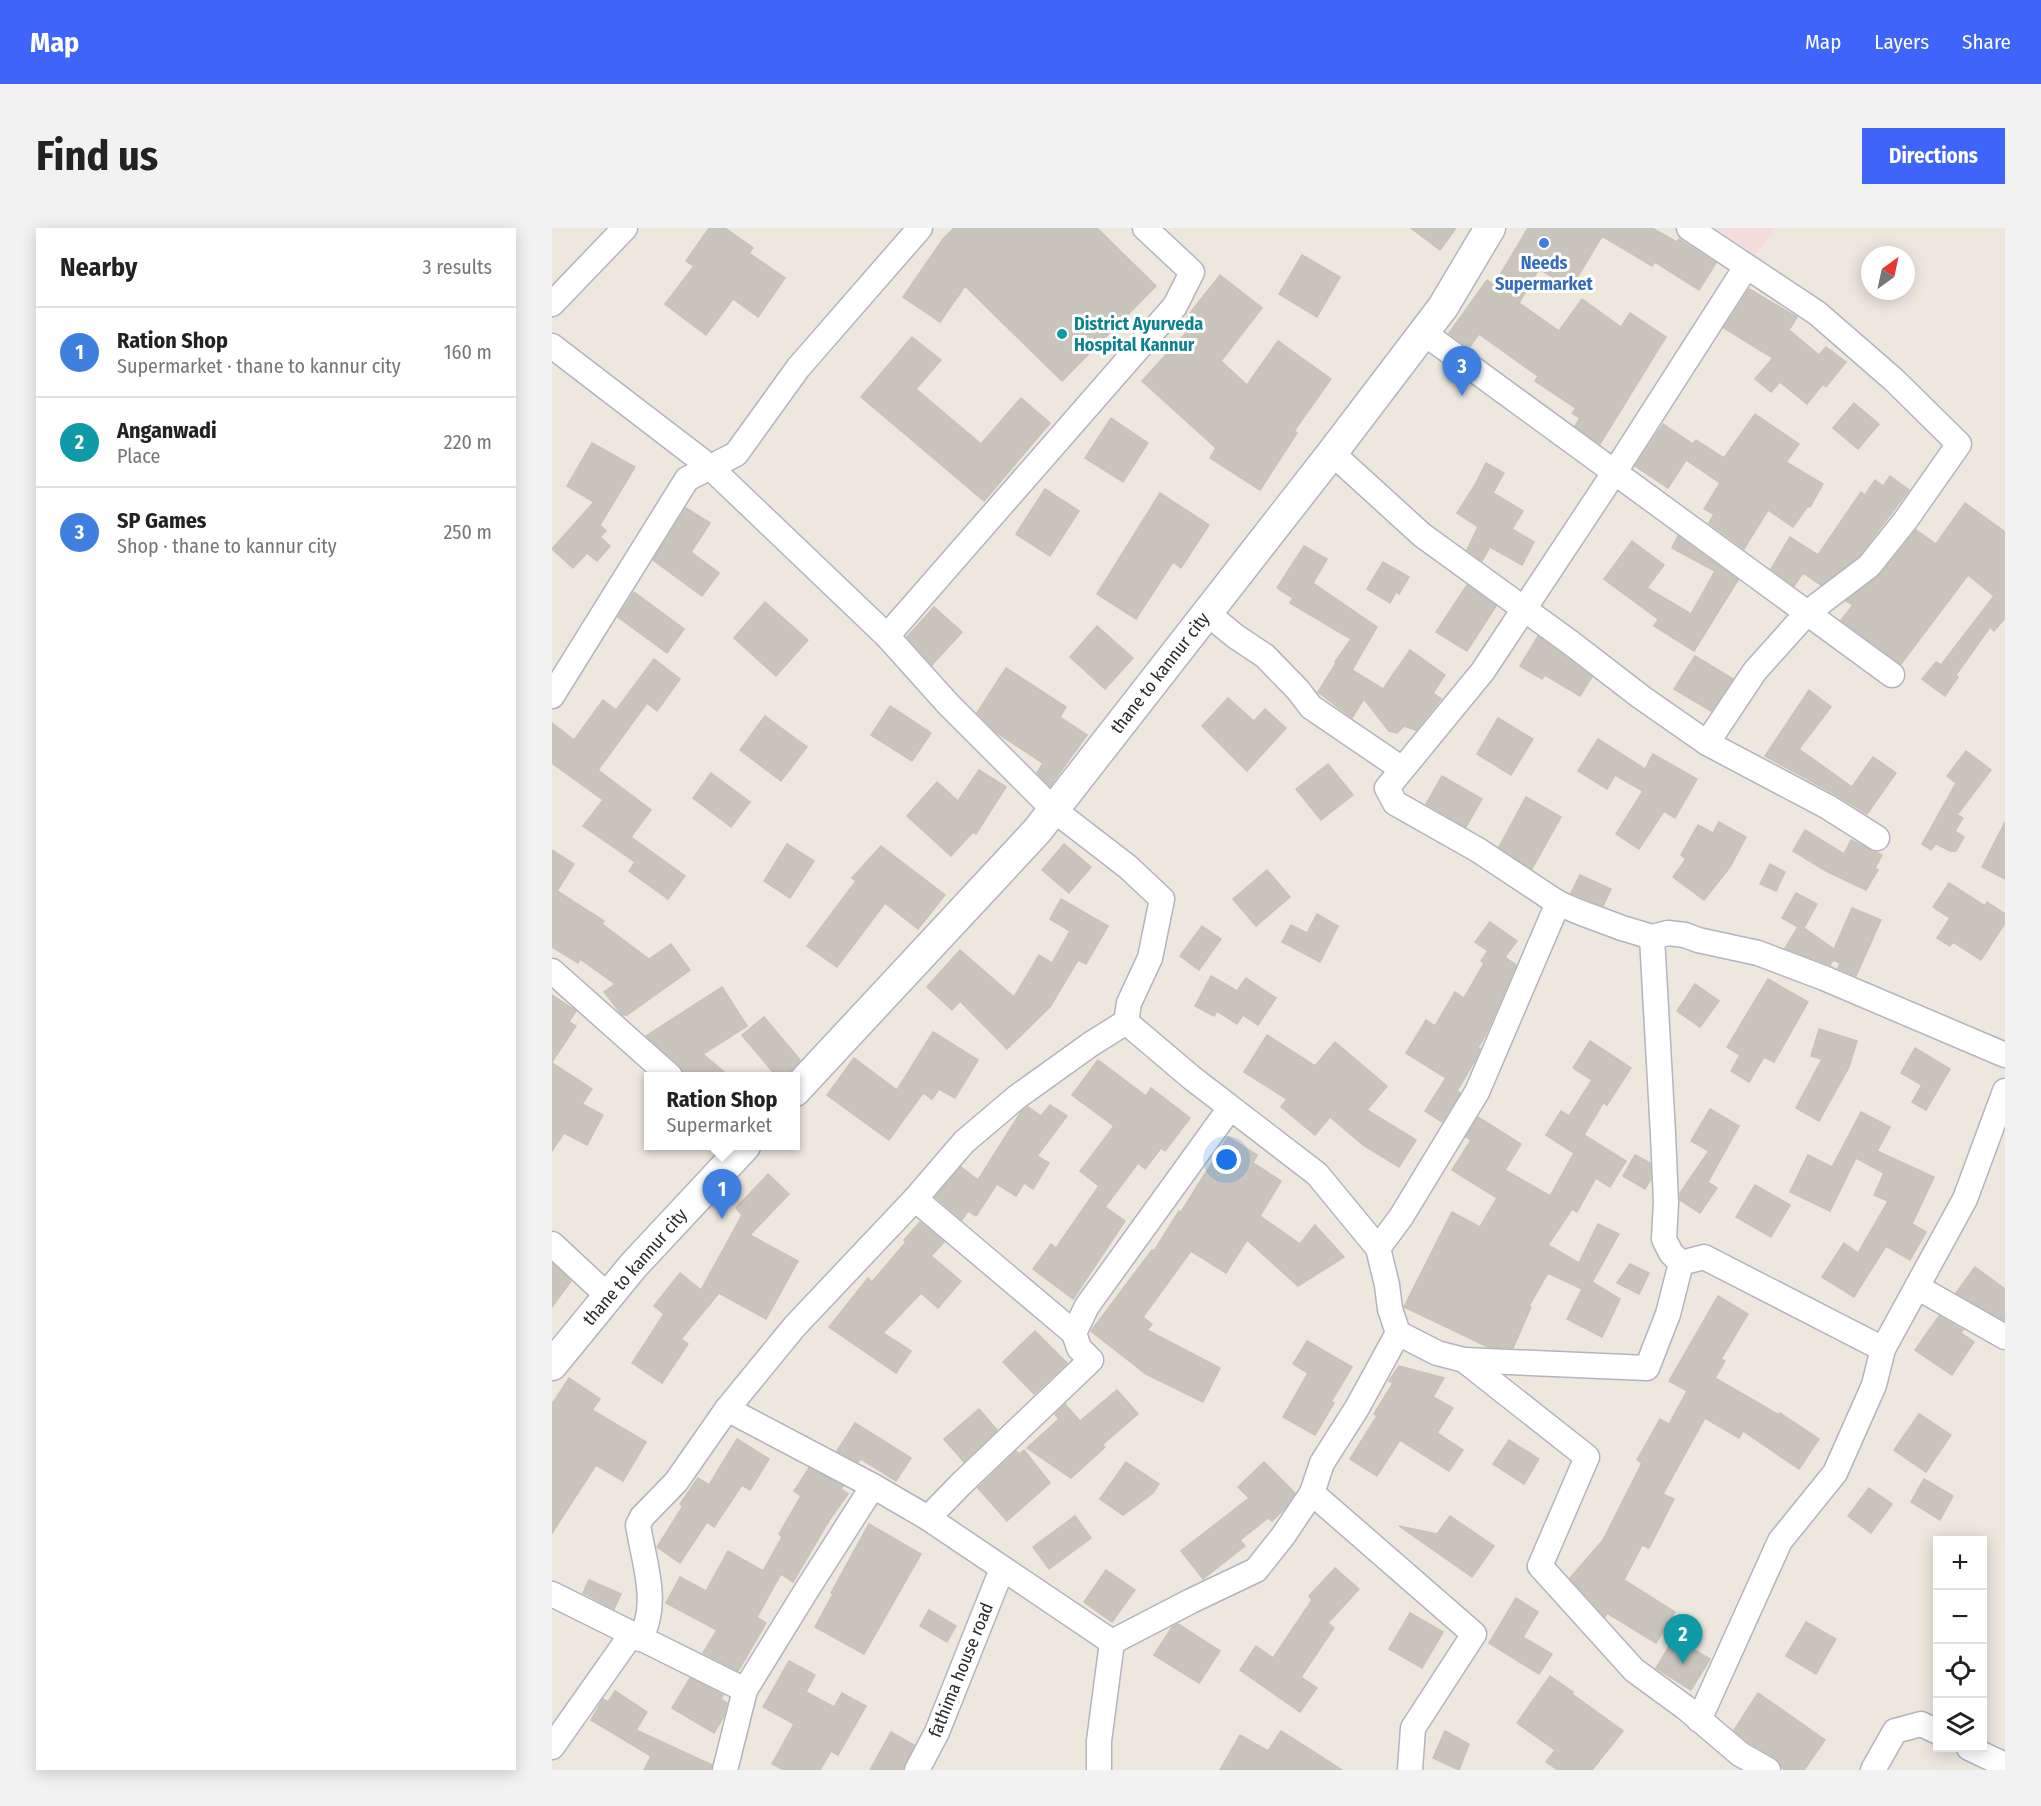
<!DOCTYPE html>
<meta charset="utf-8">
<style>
body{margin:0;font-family:"Fira Sans Condensed",sans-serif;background:#f2f2f2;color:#222}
.controls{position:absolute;right:18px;bottom:18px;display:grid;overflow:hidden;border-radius:0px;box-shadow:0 3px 15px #0003}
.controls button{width:54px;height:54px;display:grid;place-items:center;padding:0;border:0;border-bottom:2px solid #e0e0e0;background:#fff;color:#222;font:30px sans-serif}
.compass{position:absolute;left:1309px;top:18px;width:54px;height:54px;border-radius:50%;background:#fff;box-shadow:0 3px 15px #0003;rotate:33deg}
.you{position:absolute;left:675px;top:932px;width:21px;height:21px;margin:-15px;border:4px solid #fff;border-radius:50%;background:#1a73e8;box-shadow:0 0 0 9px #1a73e833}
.badge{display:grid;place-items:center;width:39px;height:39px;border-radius:50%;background:#3f64fa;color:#fff;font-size:20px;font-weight:700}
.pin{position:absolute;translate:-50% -50px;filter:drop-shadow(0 2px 3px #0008)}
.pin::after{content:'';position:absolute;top:32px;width:21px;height:18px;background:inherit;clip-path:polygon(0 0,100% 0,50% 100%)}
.popup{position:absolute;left:92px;top:844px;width:156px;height:78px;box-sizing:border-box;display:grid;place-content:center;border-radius:0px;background:#fff;filter:drop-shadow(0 2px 4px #0005);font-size:20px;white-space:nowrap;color:#767676}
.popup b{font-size:22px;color:#222}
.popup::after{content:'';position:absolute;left:50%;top:100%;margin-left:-12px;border:12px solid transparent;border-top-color:#fff}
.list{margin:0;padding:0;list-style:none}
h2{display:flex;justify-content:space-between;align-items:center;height:78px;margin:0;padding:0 24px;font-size:26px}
h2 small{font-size:20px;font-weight:400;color:#767676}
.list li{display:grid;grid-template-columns:39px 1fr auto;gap:18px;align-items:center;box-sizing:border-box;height:90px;padding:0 24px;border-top:2px solid #e0e0e0}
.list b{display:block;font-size:22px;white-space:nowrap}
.list p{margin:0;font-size:20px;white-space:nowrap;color:#767676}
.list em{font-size:20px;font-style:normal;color:#767676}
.icon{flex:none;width:33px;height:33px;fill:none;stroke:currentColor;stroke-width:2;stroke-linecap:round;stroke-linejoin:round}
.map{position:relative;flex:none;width:1453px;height:1542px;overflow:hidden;border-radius:0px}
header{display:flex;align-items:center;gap:36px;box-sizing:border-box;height:84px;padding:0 30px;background:#3f64fa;color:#fff}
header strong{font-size:28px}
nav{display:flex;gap:33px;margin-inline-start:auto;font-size:21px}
.intro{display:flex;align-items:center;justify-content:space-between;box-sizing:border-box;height:144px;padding:0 36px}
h1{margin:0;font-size:42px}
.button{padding:15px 27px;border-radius:0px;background:#3f64fa;color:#fff;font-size:21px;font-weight:700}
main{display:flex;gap:36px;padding:0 36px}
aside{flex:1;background:#fff;border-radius:0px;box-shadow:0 3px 15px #0003}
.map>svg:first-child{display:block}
</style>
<header>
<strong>Map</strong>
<nav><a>Map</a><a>Layers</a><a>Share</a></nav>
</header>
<div class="intro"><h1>Find us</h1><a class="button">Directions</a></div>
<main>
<aside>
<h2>Nearby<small>3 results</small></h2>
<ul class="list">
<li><span class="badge" style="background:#3f7fe0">1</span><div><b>Ration Shop</b><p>Supermarket · thane to kannur city</p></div><em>160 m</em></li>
<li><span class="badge" style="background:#0f9aa8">2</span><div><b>Anganwadi</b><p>Place</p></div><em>220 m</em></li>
<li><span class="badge" style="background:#3f7fe0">3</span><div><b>SP Games</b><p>Shop · thane to kannur city</p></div><em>250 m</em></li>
</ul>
</aside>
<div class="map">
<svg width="1453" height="1542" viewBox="0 0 1453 1542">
<rect width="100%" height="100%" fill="#ede7de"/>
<polygon fill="#f4dcdd" points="1164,0 1223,0 1204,26"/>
<g fill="#c9c5bc" stroke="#c9c2b7" stroke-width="1.5">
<polygon points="157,0 173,0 201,20 197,25 233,50 206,89 181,71 154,107 113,76 142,38 134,33"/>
<polygon points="402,0 545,0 604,58 510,153 413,58 388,94 351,69 391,11"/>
<polygon points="859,0 904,0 888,22"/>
<polygon points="976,0 1100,0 1125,14 1127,11 1164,35 1147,62 1103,34 1100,38 1050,8 1019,60 987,41 967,75 1007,103 1030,71 1069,99 1078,85 1114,109 1048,216 1023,198 1028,190 1020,185 1024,180 983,153 986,148 927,106 917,120 897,105 935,52 942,57"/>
<polygon points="750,27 788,49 765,89 727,66"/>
<polygon points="668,47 710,80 669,133 695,157 726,113 779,151 742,203 745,205 708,262 658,230 664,220 590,153 642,96 634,90"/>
<polygon points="1197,61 1245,89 1237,102 1267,127 1274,119 1294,134 1274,159 1271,156 1255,176 1228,154 1219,164 1203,151 1221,130 1172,100"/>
<polygon points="360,109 389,132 364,161 429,216 469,170 498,195 432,273 309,169"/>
<polygon points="1302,175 1327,196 1306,221 1281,200"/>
<polygon points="1203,186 1247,216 1234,234 1271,256 1258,279 1256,278 1241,299 1216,282 1192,321 1157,295 1162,286 1152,281 1168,255 1134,232 1116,260 1083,238 1111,196 1141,216 1144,212 1172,230"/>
<polygon points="559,190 596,215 571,254 533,230"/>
<polygon points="40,215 83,239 48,297 54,303 48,309 58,318 45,333 35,325 21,340 0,321 42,274 15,258"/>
<polygon points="934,235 952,245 941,265 971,283 960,301 982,314 970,337 938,319 930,333 915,322 926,299 905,285 923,257"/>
<polygon points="1338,248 1357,262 1307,328 1269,357 1251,345 1242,358 1219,341 1238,309 1266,327 1309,264 1313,267 1323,252 1331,258"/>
<polygon points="493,261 527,283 498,328 464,306"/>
<polygon points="608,265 657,297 629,340 621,334 584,391 545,366"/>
<polygon points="1413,275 1453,304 1453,390 1442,403 1438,399 1404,447 1406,449 1393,468 1370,451 1384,434 1389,437 1442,368 1416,347 1349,436 1289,392 1301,377 1294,373 1328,347 1364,302 1384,316"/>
<polygon points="134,280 158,295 139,324 167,345 150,368 101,332"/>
<polygon points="1126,308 1186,352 1142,423 1102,398 1106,391 1052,351 1080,313 1112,337 1095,360 1139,386 1163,343 1120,320"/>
<polygon points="752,318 775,331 761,355 825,399 800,442 831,461 858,422 893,447 881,465 889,471 864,502 852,498 845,505 837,503 812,471 800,490 766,464 784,435 783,434 799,411 738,375 741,370 725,360"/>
<polygon points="831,334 857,349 847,366 844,364 838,375 815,361"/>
<polygon points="915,357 944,378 915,423 884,404"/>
<polygon points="82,364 132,401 115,425 66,389"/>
<polygon points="213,374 256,412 224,448 182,410"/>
<polygon points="382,379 410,404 380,437 355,409"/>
<polygon points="545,398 581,430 553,461 518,429"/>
<polygon points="986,408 1040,449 1028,468 993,447 990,451 968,438"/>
<polygon points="1143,428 1181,451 1159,483 1122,461"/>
<polygon points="102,431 128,451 105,483 95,475 46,542 99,582 79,609 133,648 116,671 77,643 83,634 31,598 51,572 0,535 0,495 22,512 51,472 64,482"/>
<polygon points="454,440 514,479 508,489 535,507 498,558 485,545 491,535 445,505 425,485"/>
<polygon points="1257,462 1279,479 1247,521 1300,559 1321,529 1344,545 1315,586 1283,566 1213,528"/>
<polygon points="676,470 702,493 713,481 734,500 695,543 650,498"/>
<polygon points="338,478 379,505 360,533 319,507"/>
<polygon points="213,488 255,519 229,553 188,522"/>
<polygon points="946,490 981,511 959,547 925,526"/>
<polygon points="1046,511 1093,541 1101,526 1145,551 1123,590 1112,583 1087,621 1064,606 1091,563 1063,547 1055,561 1026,543"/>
<polygon points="1414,523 1439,542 1405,587 1411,590 1403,603 1412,609 1404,623 1398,623 1384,616 1385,614 1379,622 1370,616 1404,555 1395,548"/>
<polygon points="776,536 801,567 769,592 744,561"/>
<polygon points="427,542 454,559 424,606 421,604 399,628 355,588 385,554 406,573"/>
<polygon points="159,545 198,574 179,599 141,570"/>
<polygon points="890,548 930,571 914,599 874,576"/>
<polygon points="974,569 1009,589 980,641 947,619"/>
<polygon points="1167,594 1194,609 1178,639 1152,672 1121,649 1134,631 1129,627 1146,597 1161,605"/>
<polygon points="1453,594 1453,651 1430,639"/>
<polygon points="1253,602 1292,626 1299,612 1330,627 1323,640 1326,642 1314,662 1274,643 1241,623"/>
<polygon points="235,616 262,633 238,670 212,653"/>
<polygon points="512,616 539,639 517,665 490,642"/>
<polygon points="329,618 393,667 366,701 333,675 285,739 255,718 304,653 300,650"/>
<polygon points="0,622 22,636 5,663 52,693 50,696 97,731 119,716 138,742 75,787 70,787 52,764 63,756 28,731 26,735 0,719"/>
<polygon points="1218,636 1233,644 1224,663 1208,656"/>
<polygon points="715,642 738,669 704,698 681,671"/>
<polygon points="1028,647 1059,661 1051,678 1019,665"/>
<polygon points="1397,655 1433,678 1435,674 1453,686 1453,695 1429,732 1401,714 1398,718 1385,710 1398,690 1381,679"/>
<polygon points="1244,665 1265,676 1252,700 1282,721 1300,680 1329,692 1304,748 1286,740 1288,735 1281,732 1278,737 1233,720 1246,699 1230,690"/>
<polygon points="509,671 556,698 534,736 526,732 498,779 455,821 408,773 400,782 375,759 408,722 462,769 487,727 500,735 518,703 498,691"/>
<polygon points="765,686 786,698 768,734 730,714 739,697 755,705"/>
<polygon points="938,694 965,713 953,729 964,737 935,804 926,820 928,821 925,829 905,863 908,865 890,894 873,883 894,850 854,825 874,792 883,798 903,764 912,770 932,735 929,733 936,723 923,714"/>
<polygon points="650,698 669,711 647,742 628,728"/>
<polygon points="659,748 685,763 694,750 724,770 706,797 691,787 685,796 665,783 662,788 643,778"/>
<polygon points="1216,751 1256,774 1222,834 1212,829 1197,854 1179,843 1188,827 1175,819"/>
<polygon points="1143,756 1167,773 1148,799 1125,783"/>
<polygon points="170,759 195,798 151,826 178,849 132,849 127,837 94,808"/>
<polygon points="0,767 24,783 17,794 24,798 0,834"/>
<polygon points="212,789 248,832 233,849 225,849 190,807"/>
<polygon points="1267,801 1305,813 1297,839 1267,893 1244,880 1270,831 1259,828"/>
<polygon points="381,804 426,832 403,870 387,861 380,871 371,865 337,912 275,867 302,830 345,862"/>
<polygon points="715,807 763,838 783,814 835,858 815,882 864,912 847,939 811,917 778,889 763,907 729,879 735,871 692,844"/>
<polygon points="1038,813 1079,840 1055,877 1051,875 1032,907 1074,933 1058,959 1044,950 1025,984 1020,981 996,1017 1027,1035 1046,996 1067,1006 1040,1054 1068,1071 1050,1109 1015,1091 1030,1061 996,1045 977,1078 979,1079 961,1120 936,1119 852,1079 900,984 928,999 945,970 900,942 919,912 914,909 926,889 969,916 953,942 998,968 1022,925 994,907 1009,883 1017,888 1040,852 1021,840"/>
<polygon points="1363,820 1398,841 1374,882 1360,874 1370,857 1349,845"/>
<polygon points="546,832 594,868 599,860 638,890 613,923 609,920 593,941 586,935 553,979 573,993 521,1071 481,1041 499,1016 504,1020 547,958 528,943 562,898 520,867"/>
<polygon points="0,835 40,861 30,876 51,887 35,917 12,905 0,923"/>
<polygon points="498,877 515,888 485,928 497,935 481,961 472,955 464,968 445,956 424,988 416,983 410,992 383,969 409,939 426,952 469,884 476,879 489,888"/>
<polygon points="1158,881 1187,898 1156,954 1165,960 1148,985 1128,972 1128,965 1157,923 1139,913"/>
<polygon points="1309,884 1338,899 1325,923 1382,949 1360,996 1374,1004 1358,1032 1334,1018 1302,1069 1270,1049 1292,1015 1306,1025 1336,973 1322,967 1332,945 1304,930 1278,983 1238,964 1256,927 1280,939"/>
<polygon points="676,909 705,927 701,935 729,953 708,988 748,1016 763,997 792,1029 746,1058 695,1012 674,1045 639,1023 591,1089 600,1096 595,1102 668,1140 651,1174 594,1146 539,1103 600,1022 602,1023 627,983 629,984"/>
<polygon points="1083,927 1098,935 1099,951 1093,961 1071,948"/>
<polygon points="216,946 237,966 198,1007 246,1033 214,1091 167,1065 129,1111 136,1116 110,1155 80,1135 112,1086 102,1078 128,1045 149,1062 190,987 184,980"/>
<polygon points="1203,957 1238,977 1219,1009 1184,989"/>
<polygon points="368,994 392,1014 379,1028 409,1053 386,1080 369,1065 331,1105 359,1123 344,1145 277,1099 316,1050 320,1054 354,1014 352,1012"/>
<polygon points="0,1035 19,1053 0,1079"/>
<polygon points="1078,1036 1097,1045 1087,1066 1065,1055"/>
<polygon points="1423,1039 1453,1061 1453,1093 1404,1065"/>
<polygon points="1166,1068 1196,1086 1169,1131 1173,1133 1163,1150 1227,1187 1228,1185 1267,1211 1247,1241 1191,1203 1187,1210 1153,1190 1111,1266 1122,1271 1097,1320 1090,1317 1072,1352 1123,1384 1104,1415 1055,1385 1053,1389 1018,1350 1051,1312 1090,1235 1085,1232 1108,1191 1117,1196 1135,1163 1117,1153"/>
<polygon points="1387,1088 1411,1102 1409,1105 1422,1114 1400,1147 1363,1122"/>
<polygon points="483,1103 515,1135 482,1166 451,1134"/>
<polygon points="755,1113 800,1139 779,1174 782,1175 763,1207 731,1189 756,1145 741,1136"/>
<polygon points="847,1138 892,1150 881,1169 901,1180 885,1205 911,1222 897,1243 848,1212 825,1248 798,1231 825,1188 822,1186 841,1155 837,1153"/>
<polygon points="17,1150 48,1171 40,1182 94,1214 71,1253 44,1237 0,1305 0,1176"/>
<polygon points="565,1162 586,1186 550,1217 553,1219 519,1250 475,1220 507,1191 503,1186 513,1176 528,1193"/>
<polygon points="427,1181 445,1202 412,1234 392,1211"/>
<polygon points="1367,1186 1399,1207 1374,1244 1342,1222"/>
<polygon points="303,1195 359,1230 344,1253 309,1231 306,1234 285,1223"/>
<polygon points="185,1211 217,1231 198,1262 190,1257 162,1299 155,1294 128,1335 105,1319 131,1278 128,1276 146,1250 157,1257"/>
<polygon points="957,1212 987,1231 972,1256 941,1236"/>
<polygon points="472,1222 498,1255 455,1293 426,1260 464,1223 467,1226"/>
<polygon points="574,1234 607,1256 601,1265 571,1287 548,1271"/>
<polygon points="712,1234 743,1265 733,1280 720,1293 716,1290 688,1312 693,1318 651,1351 629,1323 697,1270 686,1259"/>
<polygon points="257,1240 291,1258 289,1261 296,1266 278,1291 241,1354 229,1346 205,1389 214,1395 186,1443 151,1425 165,1402 114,1375 128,1349 154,1363 176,1323 211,1343 230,1309 227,1306 249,1268 242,1263"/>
<polygon points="1372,1251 1401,1268 1388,1292 1359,1274"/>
<polygon points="1317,1260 1340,1276 1319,1305 1296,1288"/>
<polygon points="523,1288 539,1310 497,1341 481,1319"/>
<polygon points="898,1288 942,1318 920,1349 847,1298 885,1306"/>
<polygon points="317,1296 369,1326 312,1426 263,1399 281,1366 279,1365"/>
<polygon points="783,1340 807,1361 776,1395 782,1400 749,1449 765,1460 748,1484 688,1442 704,1418 721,1430 760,1372 757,1368"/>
<polygon points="554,1342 583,1362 560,1394 532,1374"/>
<polygon points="37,1352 69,1366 62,1381 31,1365"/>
<polygon points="964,1370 986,1384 971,1409 1000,1426 987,1446 937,1415"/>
<polygon points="377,1382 404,1398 395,1414 368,1398"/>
<polygon points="858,1385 891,1404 870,1440 837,1421"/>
<polygon points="1254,1394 1284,1411 1264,1446 1234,1428"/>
<polygon points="626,1396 668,1423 647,1455 602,1427 620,1399"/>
<polygon points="1122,1410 1158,1431 1139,1462 1104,1440"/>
<polygon points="237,1433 263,1447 254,1464 282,1479 290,1465 314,1478 286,1527 279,1523 268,1542 232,1542 220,1536 242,1496 211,1479"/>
<polygon points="998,1448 1021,1464 1020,1466 1071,1503 1040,1542 1006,1542 994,1534 1003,1522 965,1495"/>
<polygon points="138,1450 171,1467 169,1471 175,1475 171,1490 162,1505 120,1480"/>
<polygon points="63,1463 95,1484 84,1502 160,1537 159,1542 92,1542 99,1528 39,1492 51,1471 56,1474"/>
<polygon points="1206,1465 1273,1512 1252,1542 1232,1542 1224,1530 1196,1514 1182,1502"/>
<polygon points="729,1503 790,1542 668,1542 688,1507 716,1523"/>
<polygon points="893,1503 917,1516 907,1542 881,1530"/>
<polygon points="339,1504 362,1517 351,1542 318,1542"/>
</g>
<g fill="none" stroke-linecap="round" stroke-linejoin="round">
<g stroke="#b2b5bf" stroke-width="27">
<g id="minor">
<polyline points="1137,0 1265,85 1342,152 1407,216 1353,293 1317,338 1255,385 1203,443 1155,515"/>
<polyline points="1194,39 1062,245 931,443 835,560 843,575 926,622 1006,675 1027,684 1070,700 1100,709 1116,705 1133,707 1146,712 1206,725 1272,750 1453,827"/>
<polyline points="0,76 73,0"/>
<polyline points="872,105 1340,447"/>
<polyline points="0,118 158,239 335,408 396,476 502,582 576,639 610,671 598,730 577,775 574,794 640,850 765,946 826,1020 835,1057 838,1081 846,1105 885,1125 912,1132 1095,1140 1116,1086 1129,1035 1152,1029 1331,1121"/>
<polyline points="780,225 870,307 1019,415 1089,469 1155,515 1276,579 1325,610"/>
<polyline points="655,385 683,408 713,428 746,462 759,479 850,541"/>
<polyline points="335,408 623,78 640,44 593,0"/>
<polyline points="0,468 135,251 184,226 246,140 368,0"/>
<polyline points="1100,709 1111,906 1114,974 1112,1011 1119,1025 1129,1035"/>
<polyline points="0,743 118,848"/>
<polyline points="363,971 522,1105"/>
<polyline points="0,1016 56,1068"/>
<polyline points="826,1020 849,989 925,864 1006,675"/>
<polyline points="1365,1059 1453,1109"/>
<polyline points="912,1132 1035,1229 988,1338 1082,1442 1134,1480 1188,1526 1216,1542"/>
<polyline points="175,1181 321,1258 376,1290 560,1414 639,1373 704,1342 731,1308 760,1265 922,1406 861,1500 858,1542"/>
<polyline points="760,1265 770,1235 805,1180 846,1105"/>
<polyline points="376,1290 408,1257 539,1132 527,1120 522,1105 535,1078 678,880"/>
<polyline points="0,1366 193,1462 254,1363 321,1258"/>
<path d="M88,1411C108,1376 92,1335 86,1297L90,1289L124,1254L175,1181L243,1098L363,971L412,914L465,869L539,816L574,794"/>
<polyline points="1147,1492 1228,1313 1283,1245 1322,1157 1331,1121 1413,971 1453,863"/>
<polyline points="0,1519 79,1407"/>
<polyline points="1417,1520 1453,1537"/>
<polyline points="173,1542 193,1462"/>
<polyline points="365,1542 385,1504 450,1341"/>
<polyline points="547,1542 547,1513 560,1414"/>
<polyline points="1321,1542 1343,1503 1369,1496 1386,1504"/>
</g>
</g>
<g stroke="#b2b5bf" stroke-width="33">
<g id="tertiary">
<polyline points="243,863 485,603 780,225 891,79 938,0"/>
<polyline points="0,1137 81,1038 193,918"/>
</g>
</g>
<use href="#minor" stroke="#fff" stroke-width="24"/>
<use href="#tertiary" stroke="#fff" stroke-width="30"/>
</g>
<circle fill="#3f7fe0" stroke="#fff" stroke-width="2" cx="992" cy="15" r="6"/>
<circle fill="#0f9aa8" stroke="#fff" stroke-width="2" cx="510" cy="106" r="6"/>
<g text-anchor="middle" stroke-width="6" stroke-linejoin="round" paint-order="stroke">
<g font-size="18" font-weight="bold" fill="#366cbe" stroke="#fff">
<text x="992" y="41">Needs<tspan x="992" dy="21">Supermarket</tspan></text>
</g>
<g font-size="18" font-weight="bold" fill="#0d838f" stroke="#fff" text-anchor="start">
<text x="522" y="102">District Ayurveda<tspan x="522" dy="21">Hospital Kannur</tspan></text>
</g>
<g font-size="18" fill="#2c2c2c" stroke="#fff">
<text transform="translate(608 445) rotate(-52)" y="6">thane to kannur city</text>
<text transform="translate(83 1039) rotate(-49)" y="6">thane to kannur city</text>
<text transform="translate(409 1442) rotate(-68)" y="6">fathima house road</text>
</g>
</g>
</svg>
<div class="controls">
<button>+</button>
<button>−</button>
<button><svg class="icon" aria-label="locate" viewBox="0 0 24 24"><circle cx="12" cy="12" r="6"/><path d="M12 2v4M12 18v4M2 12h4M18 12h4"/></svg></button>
<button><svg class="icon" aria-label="layers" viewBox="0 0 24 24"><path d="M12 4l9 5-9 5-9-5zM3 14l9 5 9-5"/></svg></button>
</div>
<svg class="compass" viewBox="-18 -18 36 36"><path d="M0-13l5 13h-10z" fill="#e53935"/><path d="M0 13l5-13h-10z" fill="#767676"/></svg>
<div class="you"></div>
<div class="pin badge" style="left:170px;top:991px;background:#3f7fe0">1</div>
<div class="popup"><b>Ration Shop</b>Supermarket</div>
<div class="pin badge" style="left:1131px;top:1436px;background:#0f9aa8">2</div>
<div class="pin badge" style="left:910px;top:168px;background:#3f7fe0">3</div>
</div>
</main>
